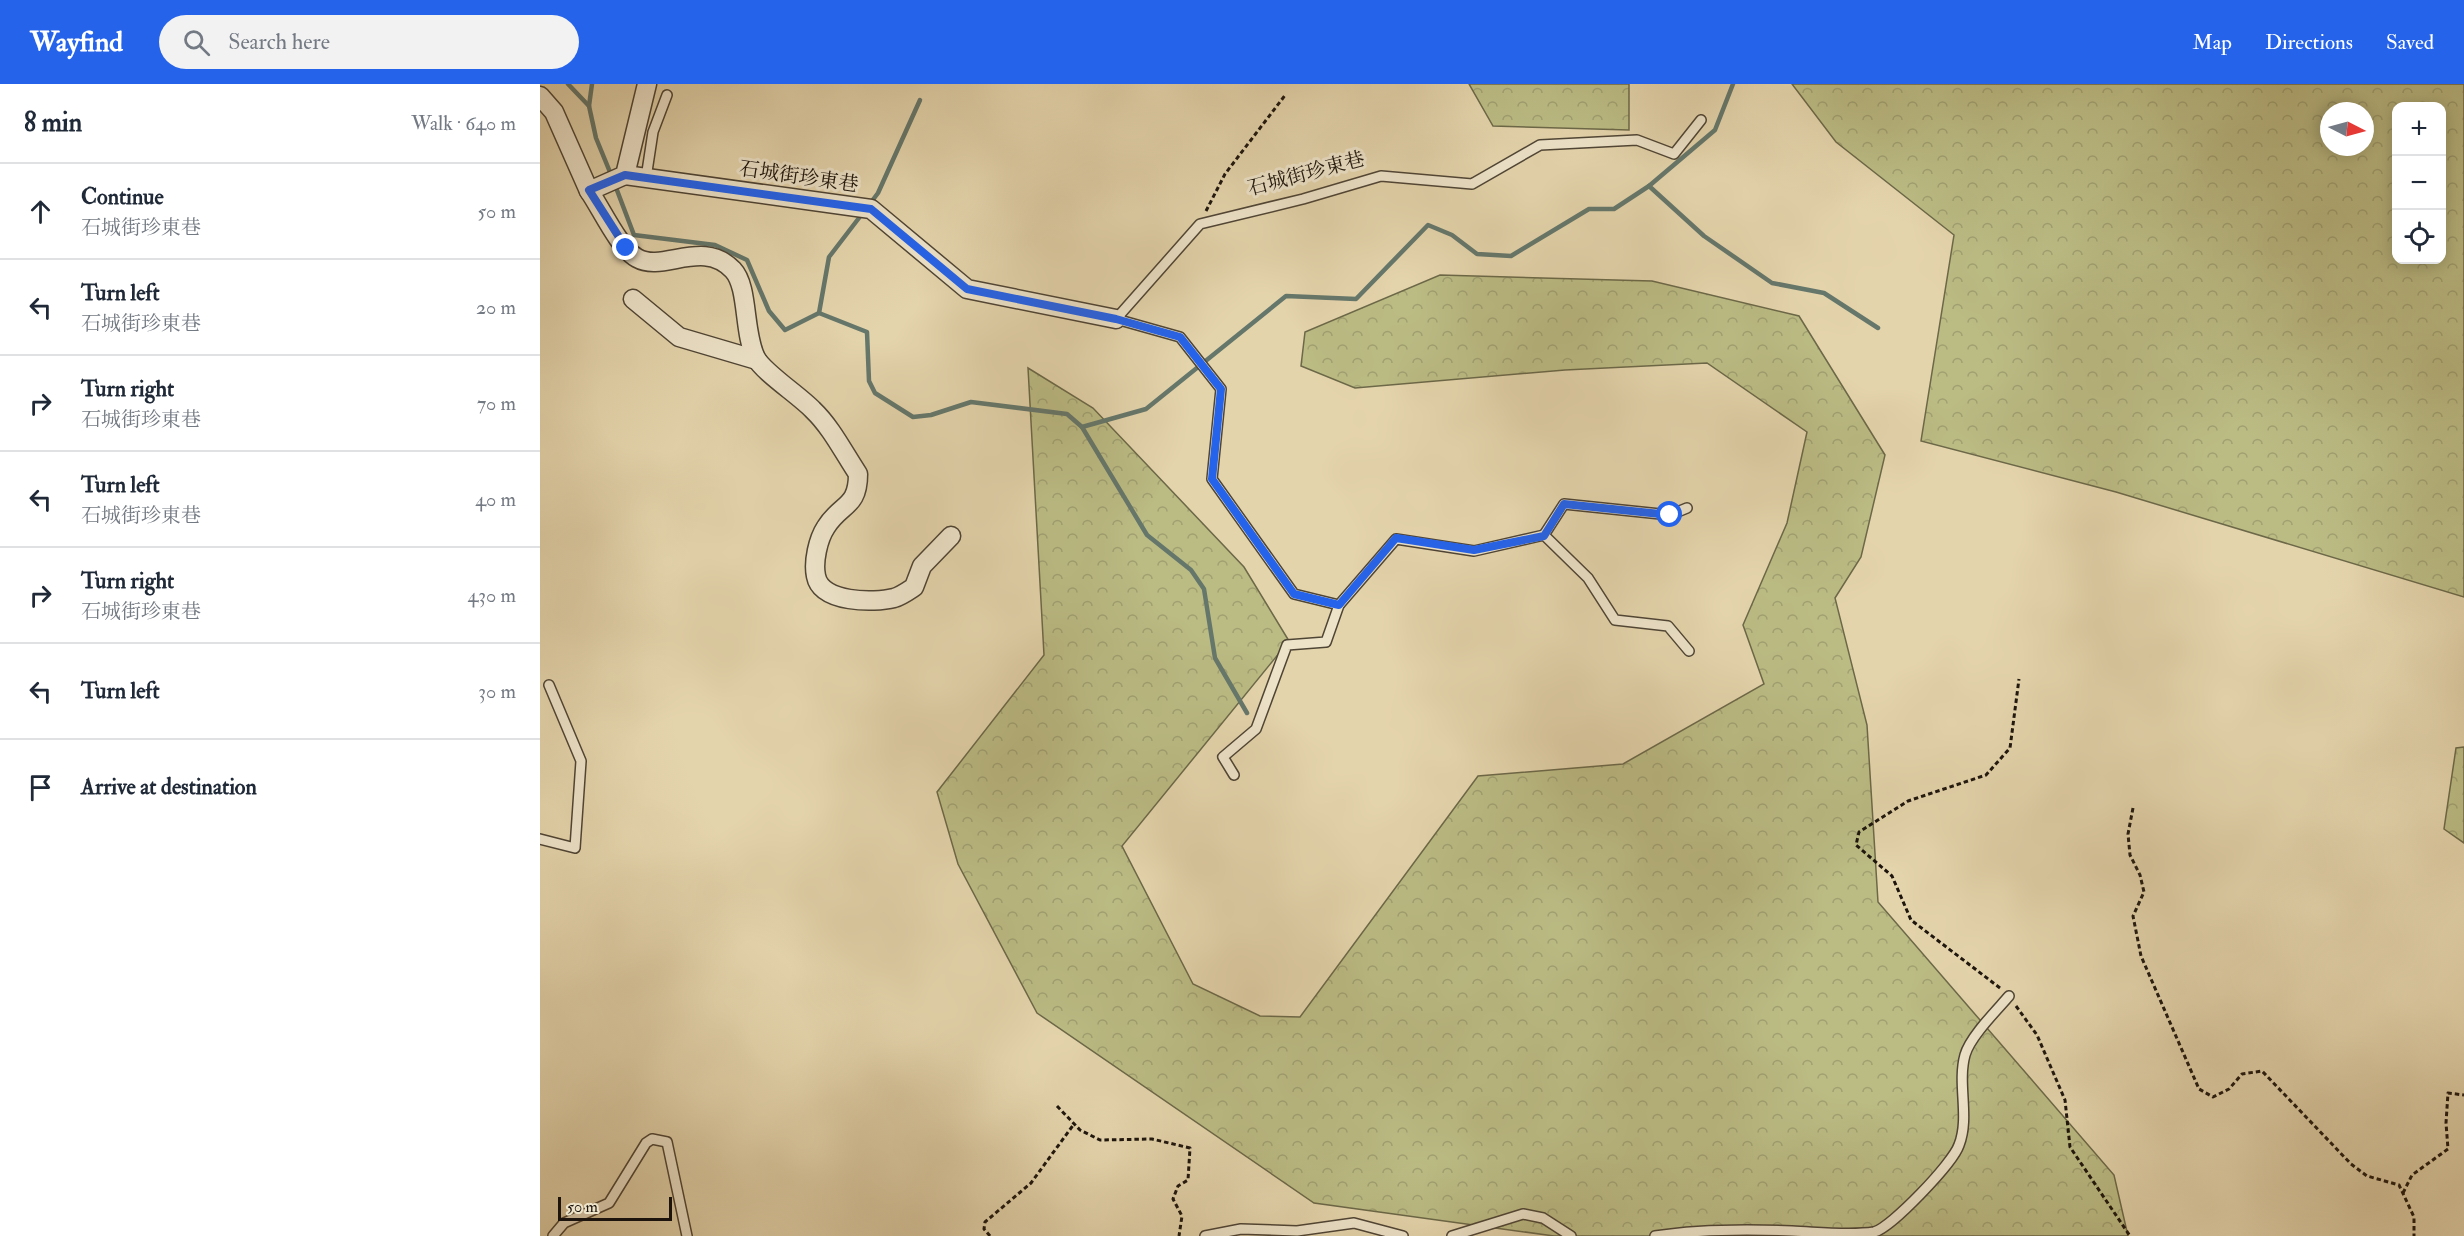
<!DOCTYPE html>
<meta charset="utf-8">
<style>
body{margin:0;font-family:"IM FELL Double Pica","Noto Serif TC",serif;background:#f2f2f3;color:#1f2937}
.controls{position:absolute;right:18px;top:18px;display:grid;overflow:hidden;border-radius:12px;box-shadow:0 3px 15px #0003}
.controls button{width:54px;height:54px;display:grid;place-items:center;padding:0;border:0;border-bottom:2px solid #e0e1e3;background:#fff;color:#1f2937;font:30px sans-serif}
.compass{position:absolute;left:1780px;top:18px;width:54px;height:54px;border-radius:50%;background:#fff;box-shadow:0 3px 15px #0003;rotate:96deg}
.scale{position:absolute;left:18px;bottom:15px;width:114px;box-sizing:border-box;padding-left:6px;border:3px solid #1d150d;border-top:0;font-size:16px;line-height:21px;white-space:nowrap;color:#1d150d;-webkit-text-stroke:4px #ede3c9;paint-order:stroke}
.stop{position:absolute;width:18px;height:18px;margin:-14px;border:4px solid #2563eb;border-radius:50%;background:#fff}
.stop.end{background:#2563eb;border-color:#fff;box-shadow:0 2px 6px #0008}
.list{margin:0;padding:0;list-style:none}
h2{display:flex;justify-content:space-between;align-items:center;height:78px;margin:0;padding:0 24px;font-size:26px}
h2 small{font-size:20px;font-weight:400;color:#747a83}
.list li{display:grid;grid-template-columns:39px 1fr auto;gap:18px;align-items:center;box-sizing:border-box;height:96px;padding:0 24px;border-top:2px solid #e0e1e3}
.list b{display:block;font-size:22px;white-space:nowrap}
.list p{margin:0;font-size:20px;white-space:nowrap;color:#747a83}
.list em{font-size:20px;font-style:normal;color:#747a83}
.icon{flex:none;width:33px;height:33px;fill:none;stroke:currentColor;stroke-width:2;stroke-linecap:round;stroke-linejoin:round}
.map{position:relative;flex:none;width:1924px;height:1152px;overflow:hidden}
header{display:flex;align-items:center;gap:36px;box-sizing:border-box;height:84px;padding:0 30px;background:#2563eb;color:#fff}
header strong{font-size:28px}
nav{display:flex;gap:33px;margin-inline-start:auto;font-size:21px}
.search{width:420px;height:54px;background:#f2f2f3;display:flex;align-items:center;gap:15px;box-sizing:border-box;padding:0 21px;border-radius:33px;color:#747a83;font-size:22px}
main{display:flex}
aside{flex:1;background:#fff}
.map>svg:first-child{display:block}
</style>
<header>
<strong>Wayfind</strong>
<div class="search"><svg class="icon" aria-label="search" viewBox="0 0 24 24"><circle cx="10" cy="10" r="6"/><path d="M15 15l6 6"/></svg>Search here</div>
<nav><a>Map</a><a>Directions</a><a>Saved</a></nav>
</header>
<main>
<aside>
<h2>8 min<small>Walk · 640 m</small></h2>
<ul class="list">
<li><svg class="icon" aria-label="ahead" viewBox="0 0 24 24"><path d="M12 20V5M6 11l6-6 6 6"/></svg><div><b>Continue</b><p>石城街珍東巷</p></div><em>50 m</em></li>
<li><svg class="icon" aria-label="left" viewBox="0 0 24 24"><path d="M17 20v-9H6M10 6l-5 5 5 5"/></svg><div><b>Turn left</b><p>石城街珍東巷</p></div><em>20 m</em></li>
<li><svg class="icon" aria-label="right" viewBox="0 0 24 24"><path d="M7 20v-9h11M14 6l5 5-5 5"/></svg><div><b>Turn right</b><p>石城街珍東巷</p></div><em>70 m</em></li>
<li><svg class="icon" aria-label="left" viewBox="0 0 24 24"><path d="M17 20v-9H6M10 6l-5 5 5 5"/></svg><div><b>Turn left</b><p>石城街珍東巷</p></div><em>40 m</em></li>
<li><svg class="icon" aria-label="right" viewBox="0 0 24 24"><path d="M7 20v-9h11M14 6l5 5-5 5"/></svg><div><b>Turn right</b><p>石城街珍東巷</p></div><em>430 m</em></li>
<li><svg class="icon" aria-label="left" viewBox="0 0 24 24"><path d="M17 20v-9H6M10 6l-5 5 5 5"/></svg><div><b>Turn left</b></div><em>30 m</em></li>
<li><svg class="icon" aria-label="arrive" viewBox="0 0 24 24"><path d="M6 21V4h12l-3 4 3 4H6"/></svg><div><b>Arrive at destination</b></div></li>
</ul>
</aside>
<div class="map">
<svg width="1924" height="1152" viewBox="0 0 1924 1152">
<defs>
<pattern id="forest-crowns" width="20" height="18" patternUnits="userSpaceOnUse" patternTransform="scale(1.5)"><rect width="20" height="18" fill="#bbbb84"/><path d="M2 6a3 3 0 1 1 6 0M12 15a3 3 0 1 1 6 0" fill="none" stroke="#a0a071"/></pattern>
</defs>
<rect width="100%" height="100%" fill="#e4d4ac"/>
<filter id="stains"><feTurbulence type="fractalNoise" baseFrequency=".00333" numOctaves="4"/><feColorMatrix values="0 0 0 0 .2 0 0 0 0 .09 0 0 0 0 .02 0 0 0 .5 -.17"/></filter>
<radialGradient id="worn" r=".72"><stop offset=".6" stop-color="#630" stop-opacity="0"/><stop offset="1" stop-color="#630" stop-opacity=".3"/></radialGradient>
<g fill="url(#forest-crowns)" stroke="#6c6848" stroke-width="1.5" fill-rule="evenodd">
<polygon points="929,0 1089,0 1089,46 953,42"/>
<path d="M1252,0H1924V513L1576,408L1381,357L1414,151L1296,58ZM1902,22V176H1856V22ZM1789,27H1825V63H1789Z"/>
<polygon points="900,191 1112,197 1259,232 1345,371 1321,473 1295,514 1327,641 1338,818 1574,1091 1588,1152 1014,1152 774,1119 497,929 418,780 397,708 504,571 488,284 553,324 704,483 749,557 582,762 653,900 720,932 760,933 938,692 1083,680 1224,600 1203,541 1247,439 1267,348 1167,279 1025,286 815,304 761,282 765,248"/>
<polygon points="1924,663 1924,759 1904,745 1916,664"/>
</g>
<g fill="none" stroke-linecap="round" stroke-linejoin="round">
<g stroke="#65776b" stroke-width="4.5">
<polyline points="28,0 49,22 56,54 72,93"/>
<polyline points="49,22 52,0"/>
<polyline points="75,101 94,151 175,161 207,176 229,227 245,246 279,229 327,248 329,297 335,309 373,333 391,331 431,318 527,330 542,343 606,325 746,212 816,215 888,141 912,151 937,170 971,172 1049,125 1074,125 1109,102 1175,46 1193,0"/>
<polyline points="1109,102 1164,152 1232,199 1284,209 1338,244"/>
<polyline points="329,121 338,109 380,16"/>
<polyline points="279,229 289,173 322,130"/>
<polyline points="542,343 607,451 651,486 664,505 675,574 707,629"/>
</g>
<g stroke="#4f4535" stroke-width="12">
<g id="service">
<polyline points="106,94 113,48 127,11"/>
<polyline points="1004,451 1024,420 1130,431 1147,424"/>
<polyline points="1149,567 1128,542 1075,536 1048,494 1004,451 934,467 856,455 799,521 754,510 672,395 681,305 640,253 576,235 660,140 763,115 841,92 932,100 1000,61 1097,56 1134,70 1161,36"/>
<polyline points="694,691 683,673 716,645 747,561 786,558 799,521"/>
<polyline points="0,755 35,764 41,677 9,601"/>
<polyline points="13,1152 24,1139 69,1119 106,1059 112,1055 127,1058 147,1152"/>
<polyline points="665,1152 701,1145 757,1147 814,1139 863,1152"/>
<polyline points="912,1152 983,1130 1003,1134 1031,1152"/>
<path d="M1115,1152C1161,1145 1205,1145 1252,1147C1277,1148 1309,1152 1334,1148C1351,1144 1413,1079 1419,1061C1430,1033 1417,1000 1425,971C1430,953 1456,927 1469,912"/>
</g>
</g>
<g stroke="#4f4535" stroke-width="21">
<g id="minor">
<polyline points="0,12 14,28 49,107 85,91 107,0"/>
<polyline points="85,91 331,125 427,205 576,235"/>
<path d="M49,107C61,124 79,164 97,174C123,189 163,154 193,186C209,203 203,249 216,274C223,288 260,312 273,326C291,343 304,369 318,390C318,424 301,419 286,443C278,455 273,478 276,492C281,519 334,519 354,514C361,512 368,507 374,503L382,482L411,452"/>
<polyline points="93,215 139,253 217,276"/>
</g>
</g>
<g stroke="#1d150d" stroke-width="3" stroke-dasharray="4.5 3" stroke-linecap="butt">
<polyline points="666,127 685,90 746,10"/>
<polyline points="1593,724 1588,750 1590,771 1600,791 1604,808 1593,832 1601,872 1659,1005 1673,1013 1689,1005 1702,990 1722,987 1811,1080 1827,1092 1859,1101 1874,1133 1874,1152"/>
<polyline points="1460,904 1371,836 1352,792 1316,761 1319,748 1368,717 1446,691 1470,664 1479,595"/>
<polyline points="1476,922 1497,951 1525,1016 1530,1063 1590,1152"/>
<polyline points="517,1022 540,1046 560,1056 612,1055 650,1064 648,1096 638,1102 633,1115 642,1132 639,1152"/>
<polyline points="1863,1109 1872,1091 1908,1065 1906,1039 1908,1009 1924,1011"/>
<polyline points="450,1152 444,1145 445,1138 491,1099 534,1040"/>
</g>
<use href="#service" stroke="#ede3c9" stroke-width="9"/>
<use href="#minor" stroke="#ede3c9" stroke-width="18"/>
</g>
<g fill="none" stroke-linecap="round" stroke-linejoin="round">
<polyline stroke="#2563eb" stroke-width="8" points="86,164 49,106 85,91 331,125 427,205 576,235 640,253 681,305 672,395 754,510 799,521 856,454 934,466 1004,452 1024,420 1130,431"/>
</g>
<g text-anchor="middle" stroke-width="6" stroke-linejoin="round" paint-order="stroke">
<g font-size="20" fill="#1d150d" stroke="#ede3c9">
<text transform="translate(766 89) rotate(-15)" y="7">石城街珍東巷</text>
<text transform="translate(259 92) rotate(8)" y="7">石城街珍東巷</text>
</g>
</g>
<rect width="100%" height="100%" filter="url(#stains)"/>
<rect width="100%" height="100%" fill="url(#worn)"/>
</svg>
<div class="controls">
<button>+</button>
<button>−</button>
<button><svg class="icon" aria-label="locate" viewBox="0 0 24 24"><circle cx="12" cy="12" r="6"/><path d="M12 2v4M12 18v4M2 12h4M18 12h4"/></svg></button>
</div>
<svg class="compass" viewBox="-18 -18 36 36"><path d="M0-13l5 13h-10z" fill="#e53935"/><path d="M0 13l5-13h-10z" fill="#747a83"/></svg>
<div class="scale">50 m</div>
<div class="stop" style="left:1130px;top:431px"></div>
<div class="stop end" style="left:86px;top:164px"></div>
</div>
</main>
